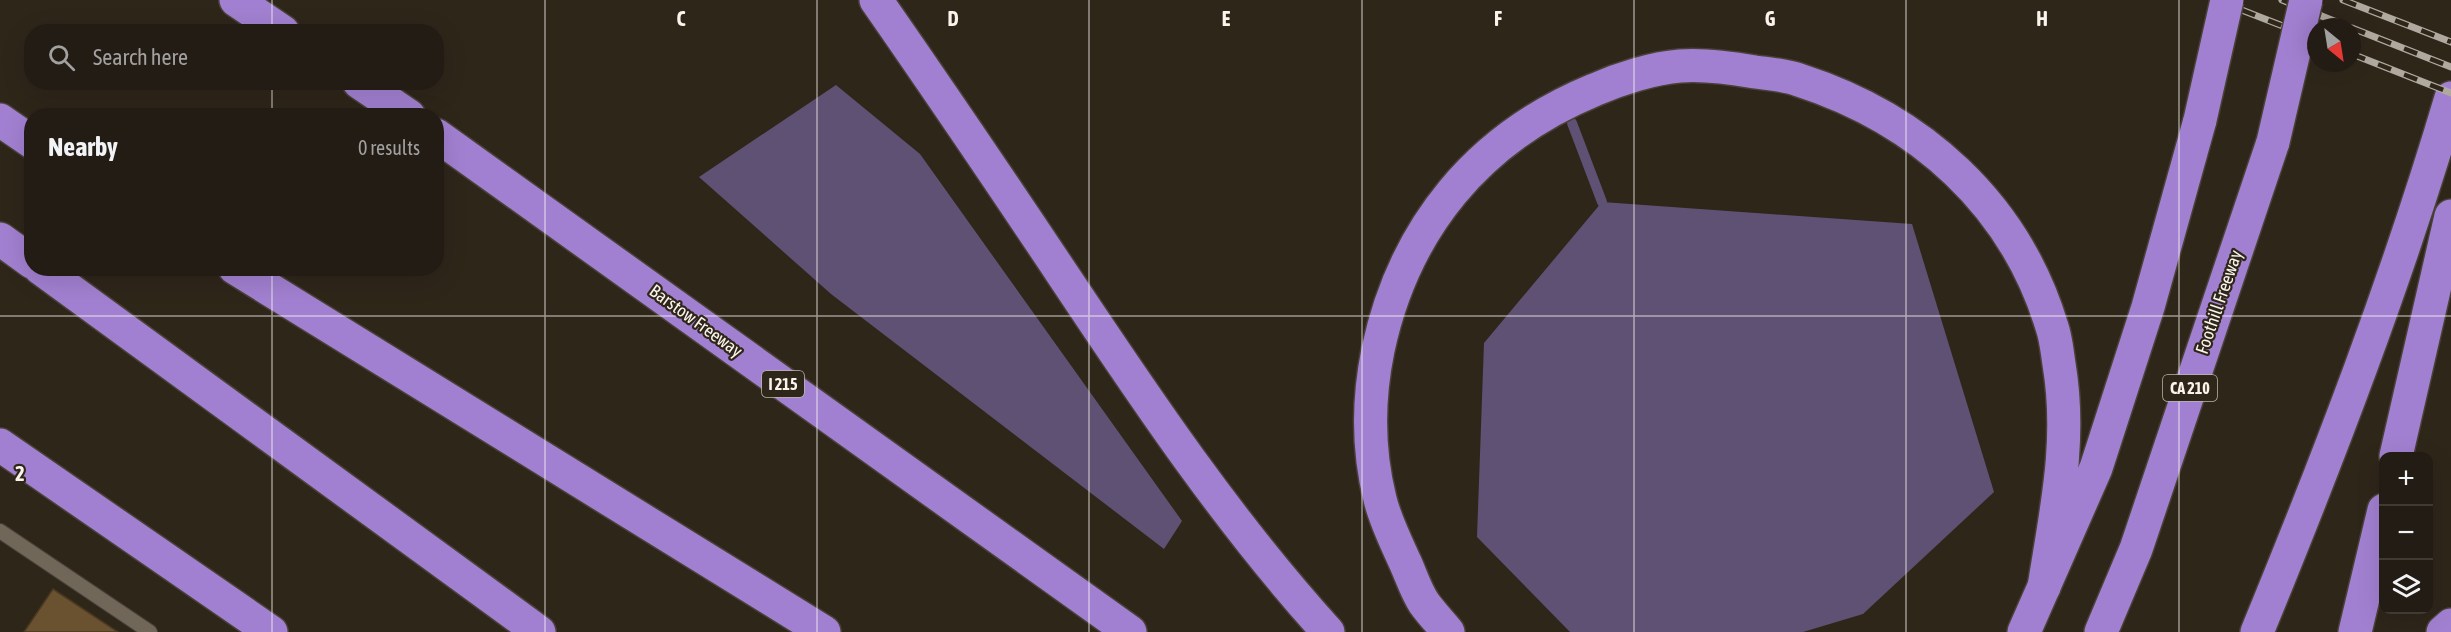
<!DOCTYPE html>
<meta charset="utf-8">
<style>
body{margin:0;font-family:"Asap Condensed",sans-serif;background:#2b251d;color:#f1f3f6}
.controls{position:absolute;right:18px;bottom:18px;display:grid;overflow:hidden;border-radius:12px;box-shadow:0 6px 24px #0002}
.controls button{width:54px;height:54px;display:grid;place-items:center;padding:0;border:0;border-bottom:2px solid #403a34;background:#231c14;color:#f1f3f6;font:30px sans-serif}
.compass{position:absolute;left:2307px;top:18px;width:54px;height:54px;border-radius:50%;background:#231c14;box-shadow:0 6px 24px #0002;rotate:150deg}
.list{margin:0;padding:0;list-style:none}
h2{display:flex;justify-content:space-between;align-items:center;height:78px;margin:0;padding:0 24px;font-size:26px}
h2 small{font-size:20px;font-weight:400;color:#a3a1a0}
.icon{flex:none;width:33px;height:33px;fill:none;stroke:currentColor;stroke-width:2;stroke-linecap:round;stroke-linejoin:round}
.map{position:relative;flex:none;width:2451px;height:632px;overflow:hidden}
.search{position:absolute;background:#231c14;box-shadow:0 6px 24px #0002;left:24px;top:24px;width:420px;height:66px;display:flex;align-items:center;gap:15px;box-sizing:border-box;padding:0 21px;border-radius:24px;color:#a3a1a0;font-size:22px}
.panel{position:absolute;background:#231c14;box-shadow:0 6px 24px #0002;left:24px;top:108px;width:420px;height:168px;border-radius:24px}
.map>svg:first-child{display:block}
</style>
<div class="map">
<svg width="2451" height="632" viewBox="0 0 2451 632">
<rect width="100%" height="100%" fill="#2f261a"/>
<g fill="#5f5174">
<polygon points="836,85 920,154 1182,521 1164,549 831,294 699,177"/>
<polygon points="1602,202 1912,224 1994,492 1863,614 1803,632 1570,632 1477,537 1484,343"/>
</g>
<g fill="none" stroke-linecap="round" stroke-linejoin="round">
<polyline stroke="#5f5174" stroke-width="10" points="1572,123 1602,202"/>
</g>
<polygon fill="#6a512f" stroke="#4a3921" stroke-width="1.5" points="53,589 118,632 24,632"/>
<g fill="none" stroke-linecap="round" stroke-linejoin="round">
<g stroke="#494138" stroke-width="16">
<polyline id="service" points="0,531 150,632"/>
</g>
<g stroke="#494138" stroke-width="36">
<g id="motorway">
<polyline points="236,0 283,32"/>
<path d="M876,0C940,92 1003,185 1065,278C1147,401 1229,523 1328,632"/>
<polyline points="359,82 409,116"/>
<polyline points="0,120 32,142"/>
<polyline points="436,135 1130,632"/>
<polyline points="0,239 32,262"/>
<polyline points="40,268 539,632"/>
<polyline points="235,268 824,632"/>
<polyline points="0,445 271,632"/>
<polyline points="2396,456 2451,216"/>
<path d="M1448,632C1440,622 1431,613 1424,603C1416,591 1411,575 1405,562C1396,542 1385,520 1380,499C1368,451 1368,399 1378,350C1404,228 1478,138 1594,90C1619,79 1653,68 1680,66C1704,64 1732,68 1755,72C1770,74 1786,75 1799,80C1920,119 2015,204 2052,327C2056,338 2057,351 2059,364C2072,441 2056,511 2044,587"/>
<polyline points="2024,632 2096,468 2148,307 2200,120"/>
<polyline points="2101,632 2136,549 2273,142"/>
<path d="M2257,632C2329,457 2397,280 2451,98"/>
<polyline points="2355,632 2384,510"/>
<polyline points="2443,632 2451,625"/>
</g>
</g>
<use href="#service" stroke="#716759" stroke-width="14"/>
<use href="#motorway" stroke="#a280d1" stroke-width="33"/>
<g stroke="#b0a99f" stroke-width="7">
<g id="rail">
<polyline points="2216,0 2316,39"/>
<polyline points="2282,0 2349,27"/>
<polyline points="2343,0 2451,42"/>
<polyline points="2352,28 2451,67"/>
<polyline points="2352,54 2451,93"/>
</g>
</g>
<use href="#rail" stroke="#2f261a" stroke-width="4.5" stroke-dasharray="14" stroke-linecap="butt"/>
<g stroke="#494138" stroke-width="36" stroke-linecap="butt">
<g id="motorway-bridge">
<polyline points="2200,120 2227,0"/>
<polyline points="2273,142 2306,0"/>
</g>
</g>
<use href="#motorway-bridge" stroke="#a280d1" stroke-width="33"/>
</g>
<path fill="none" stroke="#faf4ec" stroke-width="1.5" stroke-opacity="0.55" d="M272,0V32M545,0V632M817,0V632M1089,0V632M1362,0V632M1634,0V632M1906,0V632M2179,0V632M272,82V116M272,268V632M0,316H2451"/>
<g text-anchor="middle" stroke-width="4.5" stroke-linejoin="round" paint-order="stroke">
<g fill="#2f261a" stroke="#bdb6ad" stroke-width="1.5">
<rect x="762" y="371" width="42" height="26" rx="4.5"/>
<rect x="2163" y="375" width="54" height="26" rx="4.5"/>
</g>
<g font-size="16" font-weight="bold" fill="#faf4ec">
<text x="783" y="390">I 215</text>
<text x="2190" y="394">CA 210</text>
</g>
<g font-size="18" fill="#faf4ec" stroke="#2f261a">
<text transform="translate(2219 302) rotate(-71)" y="6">Foothill Freeway</text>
<text transform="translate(696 321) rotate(36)" y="6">Barstow Freeway</text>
</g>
</g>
<g font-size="20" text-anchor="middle" font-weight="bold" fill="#faf4ec" stroke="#2f261a" stroke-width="4.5" stroke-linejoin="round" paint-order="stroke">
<text x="681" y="26">C</text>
<text x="953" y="26">D</text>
<text x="1226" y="26">E</text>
<text x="1498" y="26">F</text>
<text x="1770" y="26">G</text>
<text x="2042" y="26">H</text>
<text x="20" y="481">2</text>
</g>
</svg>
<div class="controls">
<button>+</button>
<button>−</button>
<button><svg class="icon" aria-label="layers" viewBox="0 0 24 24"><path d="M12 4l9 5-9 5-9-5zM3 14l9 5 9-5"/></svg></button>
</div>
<svg class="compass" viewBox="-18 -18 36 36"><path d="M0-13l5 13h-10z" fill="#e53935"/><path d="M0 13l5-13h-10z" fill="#a3a1a0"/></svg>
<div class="search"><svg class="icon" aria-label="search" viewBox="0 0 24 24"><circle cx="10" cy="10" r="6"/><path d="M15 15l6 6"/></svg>Search here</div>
<section class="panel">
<h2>Nearby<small>0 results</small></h2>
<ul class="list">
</ul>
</section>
</div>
